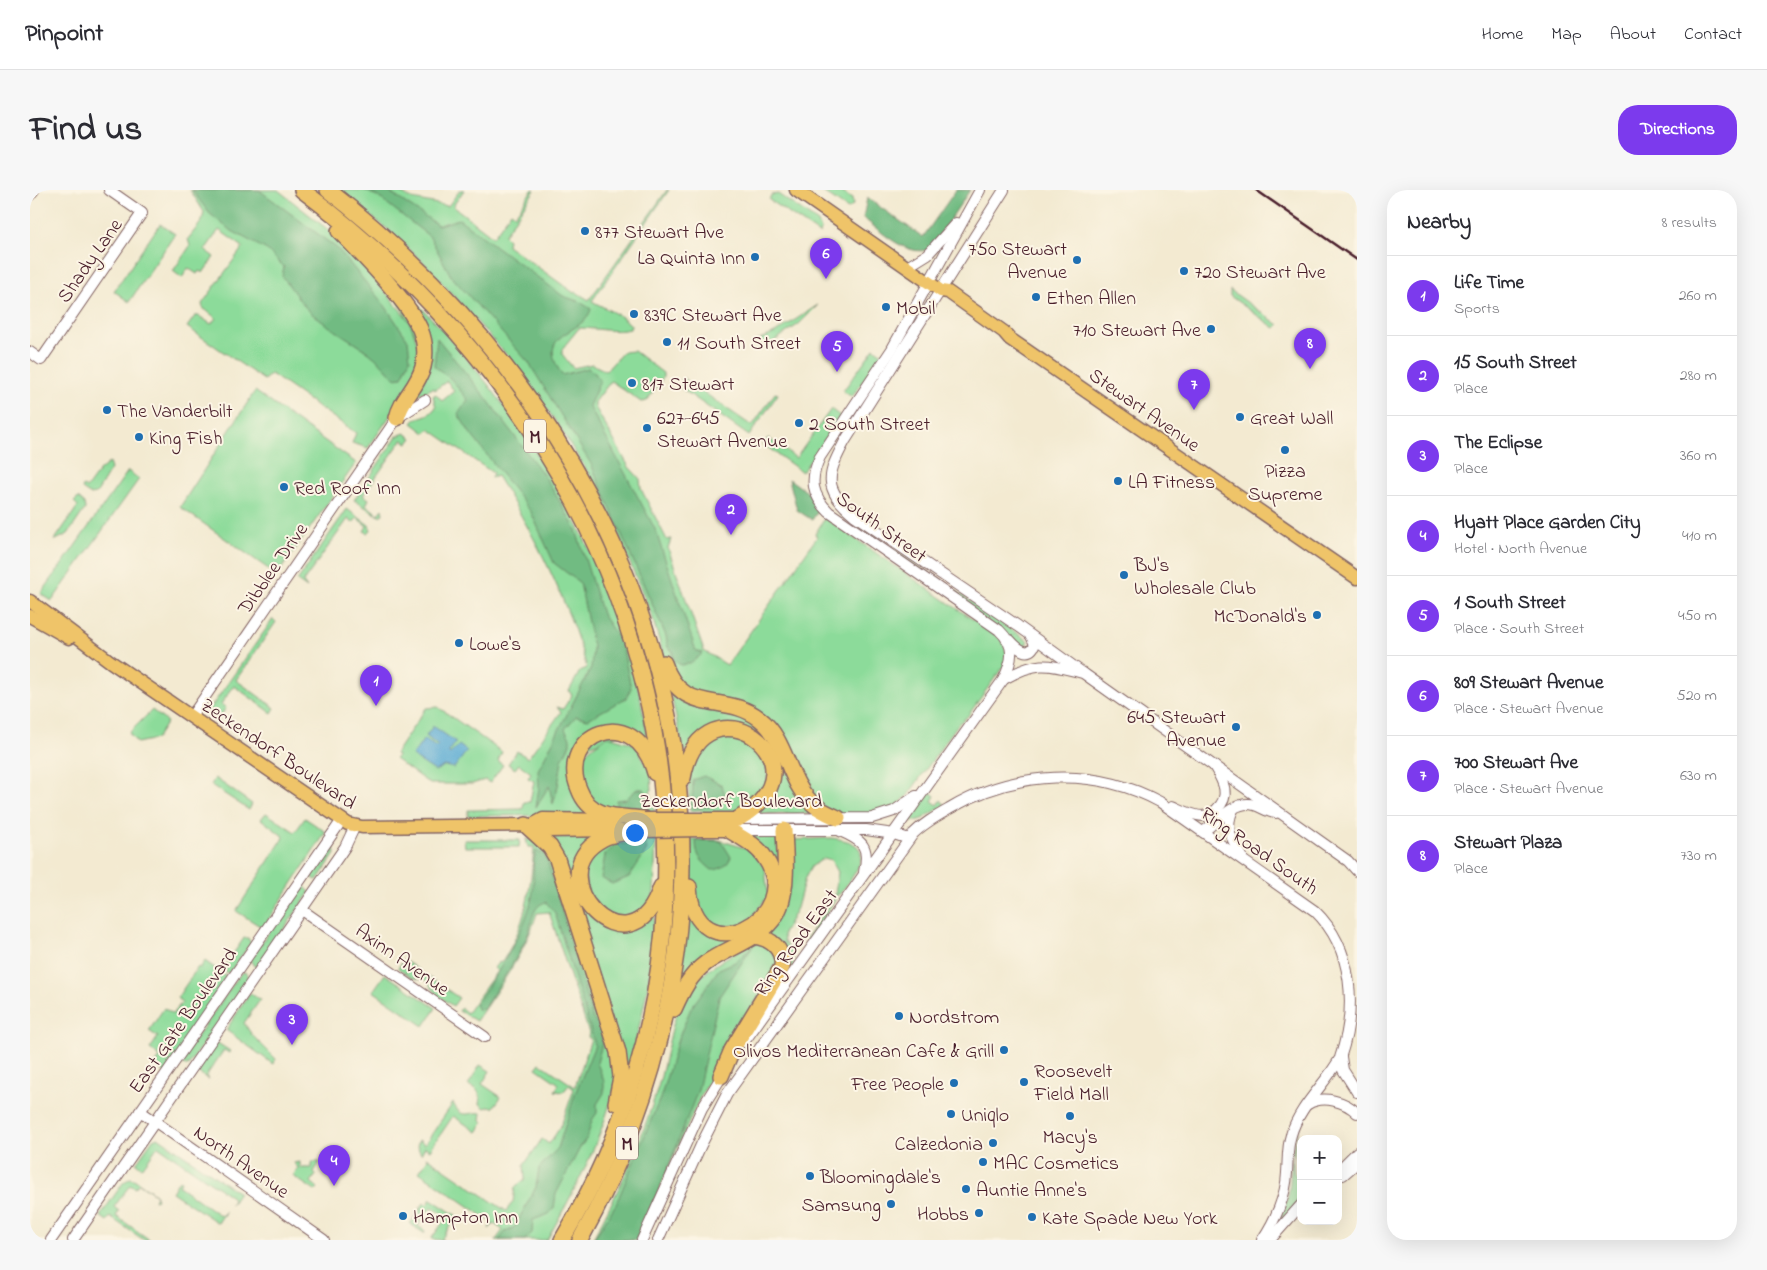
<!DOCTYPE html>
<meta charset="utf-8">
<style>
body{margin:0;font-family:"Indie Flower",sans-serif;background:#f7f7f7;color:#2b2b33}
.controls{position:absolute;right:15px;bottom:15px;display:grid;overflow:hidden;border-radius:10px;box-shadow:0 5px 20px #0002}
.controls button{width:45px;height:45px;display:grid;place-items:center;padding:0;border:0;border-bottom:1px solid #e1e1e2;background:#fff;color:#2b2b33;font:25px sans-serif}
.you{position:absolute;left:604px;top:642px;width:18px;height:18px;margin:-12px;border:4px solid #fff;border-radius:50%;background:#1a73e8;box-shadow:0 0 0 8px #1a73e833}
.badge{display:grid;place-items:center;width:32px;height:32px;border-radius:50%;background:#7c3aed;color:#fff;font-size:16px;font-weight:700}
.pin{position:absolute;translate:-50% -41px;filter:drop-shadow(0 1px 2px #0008)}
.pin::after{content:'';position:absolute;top:26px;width:18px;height:15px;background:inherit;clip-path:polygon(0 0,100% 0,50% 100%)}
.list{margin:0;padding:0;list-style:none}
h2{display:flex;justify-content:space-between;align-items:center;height:65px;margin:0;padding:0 20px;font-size:21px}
h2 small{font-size:16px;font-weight:400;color:#7c7c81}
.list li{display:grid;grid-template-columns:32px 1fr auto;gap:15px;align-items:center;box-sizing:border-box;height:80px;padding:0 20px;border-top:1px solid #e1e1e2}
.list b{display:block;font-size:19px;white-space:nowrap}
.list p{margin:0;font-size:16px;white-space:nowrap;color:#7c7c81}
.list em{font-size:16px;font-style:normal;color:#7c7c81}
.map{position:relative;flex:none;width:1327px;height:1050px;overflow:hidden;border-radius:20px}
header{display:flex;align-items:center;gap:30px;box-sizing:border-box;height:70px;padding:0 25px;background:#fff;border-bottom:1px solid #e1e1e2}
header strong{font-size:24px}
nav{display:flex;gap:28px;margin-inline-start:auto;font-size:18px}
.intro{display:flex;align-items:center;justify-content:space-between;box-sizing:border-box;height:120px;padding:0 30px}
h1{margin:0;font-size:35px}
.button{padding:12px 22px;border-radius:20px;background:#7c3aed;color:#fff;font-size:18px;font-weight:700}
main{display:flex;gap:30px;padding:0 30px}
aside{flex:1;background:#fff;border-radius:20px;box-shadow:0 5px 20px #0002}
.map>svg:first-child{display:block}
</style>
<header>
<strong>Pinpoint</strong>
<nav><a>Home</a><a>Map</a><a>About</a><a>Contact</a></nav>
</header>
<div class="intro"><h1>Find us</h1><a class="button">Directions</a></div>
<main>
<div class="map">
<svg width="1327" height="1050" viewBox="0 0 1327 1050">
<rect width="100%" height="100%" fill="#fcf5e5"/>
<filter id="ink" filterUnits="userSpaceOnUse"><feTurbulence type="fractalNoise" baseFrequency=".02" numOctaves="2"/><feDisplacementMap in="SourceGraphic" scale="10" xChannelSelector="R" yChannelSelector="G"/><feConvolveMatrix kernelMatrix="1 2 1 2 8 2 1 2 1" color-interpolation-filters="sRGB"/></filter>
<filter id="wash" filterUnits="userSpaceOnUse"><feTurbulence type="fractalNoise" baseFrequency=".0096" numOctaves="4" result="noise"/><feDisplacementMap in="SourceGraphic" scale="20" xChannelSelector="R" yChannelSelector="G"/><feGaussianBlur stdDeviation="1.12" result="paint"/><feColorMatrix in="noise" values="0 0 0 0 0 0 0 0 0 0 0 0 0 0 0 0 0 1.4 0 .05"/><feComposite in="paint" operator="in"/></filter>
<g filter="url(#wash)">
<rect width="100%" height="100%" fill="#f3ead1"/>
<g fill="#8cdb9a" stroke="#6b7d62">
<polygon points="160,0 248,0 306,46 333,74 380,132 390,161 380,197 338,258 322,253 326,243 241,184 234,190 157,137 165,126 169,126 181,134 186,128 173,118 172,114 213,57 189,40 175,60 184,67 173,83 169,81 167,84 158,78 152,88 143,81 160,56 158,49 172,31 174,22"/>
<path d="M306,0H365L382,9L418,16L430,0H434L423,16L463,47L481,22L485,25L502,0H505L474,45L478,49L477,55L544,103L546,102L559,110L637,0H639L562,111L592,127L601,135L600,139C586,143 565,138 549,138L532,159V164L543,178L562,174L576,181L593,162L604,161L633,183V187L617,211L611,212L581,191L565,212V217L599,277L610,289L611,299L637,350L641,349L638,358L674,461L697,475L787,347L785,344L795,328L970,448C976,457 978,463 975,474L937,527L928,534L878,605L866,617L843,624H810L787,615L745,540L661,505L636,474L622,426L579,322L557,281L524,229L483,172L395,74L356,38Z"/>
<polygon points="790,0 809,0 822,9 823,15 819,19 816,18"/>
<polygon points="748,4 788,32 791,40 789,44 739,10 741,5"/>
<polygon points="130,34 145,44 99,112 84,101"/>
<path d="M351,78C470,188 565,331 606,488C612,511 615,536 620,559L598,541L545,561L559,621L557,625L438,626V620L493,619L494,612H500L504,591L498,588L501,583L489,574L485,579L478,574L487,561L498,568L531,522L527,517L533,519L542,505L539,501L550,481L557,478C537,409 506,347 467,286L461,288L463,283L399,239L395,243L382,233C388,224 398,229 406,217L403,206L406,204L412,211L424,201L417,191L405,200L403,198L383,207L398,168Z"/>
<polygon points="1200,100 1249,135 1245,138 1200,106"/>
<polygon points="788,115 769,134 737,156 727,151 745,143"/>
<polygon points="844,158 852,164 822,207 813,201"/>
<polygon points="653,188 722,236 745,203 748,204 719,246 648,196"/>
<polygon points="225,201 326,273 247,385 150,317"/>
<polygon points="801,219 811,227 772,282 733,254 738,248 766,268"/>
<polygon points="375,243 382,248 378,253 372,250 333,305 339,309 336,315 348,324 352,319 353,324 349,326 324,310 367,246"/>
<polygon points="79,273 81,279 66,304 61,305 52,299 53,296 57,298 70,280"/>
<polygon points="98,281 109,289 22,411 11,404"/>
<polygon points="48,308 54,313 55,319 38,344 24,351 48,316 44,312"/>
<polygon points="317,319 339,335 341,340 338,343 334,341 337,336 327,328 323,333 318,329 273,392 277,398 267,391"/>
<polygon points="809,324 829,334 998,451 994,458"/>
<polygon points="243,429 246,432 206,490 245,518 242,523 204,496 191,514 196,518 189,528 179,520"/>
<polygon points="640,500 707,522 733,538 784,624 729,624 745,580 706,538 656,561 653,560"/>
<polygon points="408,517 472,562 468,571 473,575 460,593 455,590 442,594 400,594 365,569 368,566 365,564 396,518"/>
<polygon points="122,520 137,532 126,549 107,553 99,543"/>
<polygon points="693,543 717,548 736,568 738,594 707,624 673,625 672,620 660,621 658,587 662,566"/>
<path d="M578,546L605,554L621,583L622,600L620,601L625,621L591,626L557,609C547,569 543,570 578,546Z"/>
<polygon points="185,588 222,614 219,620 181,595"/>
<polygon points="899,601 905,606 902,611 908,615 911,610 915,615 892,629 881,632 882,626"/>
<polygon points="236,623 265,642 275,628 296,642 233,738 206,721 254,647 231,629"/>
<polygon points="721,646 747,647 749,673 743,674"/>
<path d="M520,647H564L549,669L562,726L576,739L622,725L624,727C625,781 610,835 596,888Z"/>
<polygon points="592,647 626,649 624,703 620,716 589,731 561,716 553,678 565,659"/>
<path d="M801,648C850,653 829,678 810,704H808L781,748L775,751L805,704L808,682L801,670L794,668L781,677L775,688L767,718L753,744L754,752L763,763L764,775L755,789L736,747L759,655L762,650Z"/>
<path d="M496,649L505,650L521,667L588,883C575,944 547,996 517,1050H466L473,1040L464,1034L459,1039L462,1032L389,982L398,969L397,967L476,1021L483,1012L485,997L495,989L494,975L512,949L519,954L531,936L544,899L539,895L533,902L525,901L529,894L506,878L510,873L545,897L561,849L558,847L559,843L519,722L507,723C495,763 470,796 446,831L429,821L431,818L437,823L467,781L464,778L468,773L472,772C497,733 500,702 504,657H498Z"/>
<polygon points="661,649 689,650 715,658 717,657 735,678 738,706 715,736 681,736 662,710"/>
<polygon points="434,650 490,650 489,657 435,657"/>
<polygon points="300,657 304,657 305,664 288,689 285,690 280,684 296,660"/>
<polygon points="273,695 280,702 228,776 224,776 220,770 270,696"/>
<polygon points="657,727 661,727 701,747 704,754 653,792 653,758"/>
<polygon points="214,748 218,748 221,753 200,782 196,783 194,777"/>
<path d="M722,753L736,754L749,772L670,907L607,1050H562C589,1002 612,950 628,897C636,872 642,823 656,803C674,779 697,767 722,753Z"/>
<polygon points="374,770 429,808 423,816 408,806 396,790 382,788 368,778"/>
<polygon points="175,771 200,789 136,883 125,875 130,867 120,859 128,847 119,841 134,818 143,824 152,812 147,808 168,777 170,778"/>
<polygon points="215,782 220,789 158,876 155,876 151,870 211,783"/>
<polygon points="355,784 406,818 394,836 343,801"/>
<polygon points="220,803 230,810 214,833 222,845 246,869 243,874 196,840"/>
<polygon points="186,852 200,861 199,863 194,860 176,886 179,890 166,881"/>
<path d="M450,875L460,881L452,894L471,907L463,918L461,916L455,918L450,914C452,903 447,899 438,895Z"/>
<path d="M423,913C432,931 438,921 452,923L451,930L454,932L447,942L423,926L400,960L395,957L391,964L387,956L389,950L395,954Z"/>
<polygon points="1268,941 1263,971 1264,983 1271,992 1271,1011 1249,1032 1259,1003 1263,958"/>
<polygon points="128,947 209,1003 201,1015 203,1008 128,956 112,978 106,973 123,949"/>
<polygon points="270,972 270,978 282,978 282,972 290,972 284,982 286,985 281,992 288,998 285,1001 263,986 268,978 264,973"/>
<polygon points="100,988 104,989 125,1004 127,1009 124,1010 126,1005 109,993 105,998 100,995 84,1017 89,1021 86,1026 120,1050 114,1050 80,1027 77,1031 70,1026 93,993"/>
<polygon points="149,990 151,991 149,996 191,1026 196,1021 188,1033 142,1002"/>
<polygon points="401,1009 427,1026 412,1048 413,1050 401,1049 417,1027 402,1017 396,1024 393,1022 389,1029 391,1031 388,1036 395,1041 394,1043 380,1034 394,1013 397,1015"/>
</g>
<g fill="#71bb82" stroke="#5e6d56">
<path d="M162,0H229L308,59L356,117L378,150L380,169L372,187L364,188C341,157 310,147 281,123C270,113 261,97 252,86L254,77L237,60L200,40L179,23Z"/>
<path d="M334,0H356L408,35L429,29L533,106L550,112L561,119C554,146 503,140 532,185L558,178L565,183L570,191L559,216L625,339L666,461L673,463L661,473L651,475L643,470V461L638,458L636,446L561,274L499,173L421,86L400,47L350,8Z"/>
<path d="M926,0H940L900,59C877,68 851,41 833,28L837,8L893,47Z"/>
<polygon points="407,148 457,209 515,287 533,317 546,340 572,424 592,454 601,498 596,508 558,529 546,526 535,539 540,548 540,554 532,570 528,596 523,614 519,596 506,617 509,597 508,580 561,478 563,457 550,393 524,373 501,322 440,243 428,224 438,210 421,189 404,176"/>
<polygon points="759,289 780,304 788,321 782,330 767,320"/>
<polygon points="674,586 692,595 695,605 685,617 662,618 663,590"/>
<polygon points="607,599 614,599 618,605 619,620 587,617 586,610 596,609"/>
<path d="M666,650L691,651L701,667C697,676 692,679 682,680C670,670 666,666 666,650Z"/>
<polygon points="615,653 617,660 599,687 582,694 571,688 575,665 586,654"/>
<path d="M506,661L515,665L518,672L563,829L572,839V854L567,873L574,891V903L567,914V923L562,930L557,948L551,956L526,1004L524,1018L519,1024L503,1030L502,1043L495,1050H469L476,1041L484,1038L506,997L509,978L528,958L545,904L565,855L525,723L516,712C501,716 503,732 498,744C487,771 469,793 454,818L448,820L445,815C466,786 495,742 502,707C505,692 501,675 506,661Z"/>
<polygon points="723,756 689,807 668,900 633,991 606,1050 563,1050 586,1014 631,906 648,849 661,818 689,779 705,772"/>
</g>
<polygon fill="#58aad3" stroke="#51647f" points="403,536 426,552 419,562 420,564 429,555 437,561 424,578 414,576 405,581 382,566 394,549 406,557 408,556 396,546"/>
</g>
<g filter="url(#ink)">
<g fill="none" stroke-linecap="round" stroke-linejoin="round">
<g stroke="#856665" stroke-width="12">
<g id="minor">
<path d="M974,0L815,251C797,285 792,298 824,325L988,436L1053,483"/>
<polyline points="1326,0 1327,1"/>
<polyline points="0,5 4,0"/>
<polyline points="877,77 898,64 926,33"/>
<polyline points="0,162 11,170 112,23 79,0"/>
<path d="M980,450C987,458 999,469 1005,454L1001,446"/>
<path d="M974,489C1008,470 1017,474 1053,483L1318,671L1327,681"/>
<polyline points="161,527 367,228 395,210"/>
<path d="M1143,616C1152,620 1163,626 1173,626C1178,625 1183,623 1187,619C1202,605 1192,590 1184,576"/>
<path d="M1203,620C1194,638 1202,650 1212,666"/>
<polyline points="708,629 842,628 864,621 886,606"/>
<polyline points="701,640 836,640 864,644 879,649"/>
<path d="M810,641C833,651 840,656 834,682"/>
<path d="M1173,642C1187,632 1206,609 1224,615C1232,617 1238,623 1246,623"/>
<polyline points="272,720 455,847"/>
<path d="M714,852L973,490C983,470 986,456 969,440L799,322C782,305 779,290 790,267L862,159L950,0"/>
<polyline points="1311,867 1313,880 1327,902"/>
<path d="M1278,914C1293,905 1315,911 1327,923"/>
<polyline points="110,921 294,1050"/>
<polyline points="1308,981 1327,962"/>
<polyline points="1313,985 1327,973"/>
<polyline points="21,1050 312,630"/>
<polyline points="43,1050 315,657 325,636"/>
<polyline points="612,1050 672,918 695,881"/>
<path d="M628,1050L671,955L697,904L883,644C894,633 907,626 921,618C984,581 1064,576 1130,612L1285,721C1324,759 1327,819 1310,868C1296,894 1269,916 1261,945C1257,957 1258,970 1257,983C1256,1006 1245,1031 1232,1050"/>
<polyline points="1240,1050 1271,1015"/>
</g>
</g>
<g stroke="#856665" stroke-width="15">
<g id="major">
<polyline points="766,0 911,101 918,102 974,142 980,149 1327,388"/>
<polyline points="0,411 81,472 318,634 332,637 502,635 514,641 589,640"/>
<polyline points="0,426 39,448"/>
<polyline points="673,629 708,629"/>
<polyline points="502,635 513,629 585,630"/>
<polyline points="673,640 699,640"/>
</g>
</g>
<g stroke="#856665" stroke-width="18">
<g id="highway">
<path d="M272,0C498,169 648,422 635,710C630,829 593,948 532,1050"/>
<path d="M298,0C629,257 761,671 550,1050"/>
<path d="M309,41C332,64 378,111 390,139C395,151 396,165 393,177C388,197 371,209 367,228"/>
<path d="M634,473C652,528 695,501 730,529C757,550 757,590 782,613C789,620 799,624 808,628"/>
<path d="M653,588C672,481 805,572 708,629"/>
<path d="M614,629C601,627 584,628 572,623C561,619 553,610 549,599C526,546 604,509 625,583"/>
<polyline points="496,635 520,657 527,669 588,862 591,887 586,913"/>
<path d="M606,641C595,643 582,643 572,649C504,685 600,791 631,697"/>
<path d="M659,697C665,786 776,728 735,668C727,655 712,648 699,640"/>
<path d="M644,819C652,801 660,785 676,773C701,755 739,748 750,716C758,694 755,663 754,640"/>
<path d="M691,886L702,860L752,777C754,759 741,748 724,746"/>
</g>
</g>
<use href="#minor" stroke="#fff" stroke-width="10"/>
<use href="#major" stroke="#efc469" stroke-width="12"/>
<use href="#highway" stroke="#efc469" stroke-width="15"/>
<polyline stroke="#4a1f2b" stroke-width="2.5" points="1226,0 1327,70"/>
<g stroke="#856665" stroke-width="15" stroke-linecap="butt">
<g id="major-bridge">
<polyline points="614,629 673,629"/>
<polyline points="614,641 673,640"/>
</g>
</g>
<use href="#major-bridge" stroke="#efc469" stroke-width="12"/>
</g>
</g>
<g fill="#1f6fb2" stroke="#fcf5e5" stroke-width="2">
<circle cx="555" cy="41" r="5"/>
<circle cx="725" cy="67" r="5"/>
<circle cx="1047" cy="70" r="5"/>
<circle cx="1154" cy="81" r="5"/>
<circle cx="1006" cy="107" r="5"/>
<circle cx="856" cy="117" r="5"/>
<circle cx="604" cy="124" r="5"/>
<circle cx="1181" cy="139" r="5"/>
<circle cx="637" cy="152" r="5"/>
<circle cx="602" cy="193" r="5"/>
<circle cx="77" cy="220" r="5"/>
<circle cx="1210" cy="227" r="5"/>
<circle cx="769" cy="233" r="5"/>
<circle cx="617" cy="238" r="5"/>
<circle cx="109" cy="247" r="5"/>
<circle cx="1255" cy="260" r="5"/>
<circle cx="1088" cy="291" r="5"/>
<circle cx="254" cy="297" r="5"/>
<circle cx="1094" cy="385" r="5"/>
<circle cx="1287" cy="425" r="5"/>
<circle cx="429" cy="453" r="5"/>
<circle cx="1206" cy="537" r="5"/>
<circle cx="869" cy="826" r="5"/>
<circle cx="974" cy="860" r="5"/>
<circle cx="994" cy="892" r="5"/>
<circle cx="924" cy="893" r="5"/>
<circle cx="921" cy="924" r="5"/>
<circle cx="1040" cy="926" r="5"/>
<circle cx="963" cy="953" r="5"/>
<circle cx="953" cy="972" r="5"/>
<circle cx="780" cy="986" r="5"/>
<circle cx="936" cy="999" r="5"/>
<circle cx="861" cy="1014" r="5"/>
<circle cx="949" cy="1023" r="5"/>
<circle cx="373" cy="1026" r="5"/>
<circle cx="1002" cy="1027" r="5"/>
</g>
<g text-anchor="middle" stroke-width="4" stroke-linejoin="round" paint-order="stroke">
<g fill="#fcf5e5" stroke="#7f5f63" stroke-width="1">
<rect x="494" y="229.5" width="22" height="33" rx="4"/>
<rect x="586" y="936.5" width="22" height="33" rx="4"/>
</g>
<g font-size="19" font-weight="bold" fill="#4a1f2b">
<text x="505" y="253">M</text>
<text x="597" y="960">M</text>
</g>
<g font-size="20" fill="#4a1f2b" stroke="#fcf5e5" text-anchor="start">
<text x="565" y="48">877 Stewart Ave</text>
<text x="1037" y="65" text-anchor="end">750 Stewart<tspan x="1037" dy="23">Avenue</tspan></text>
<text x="715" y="74" text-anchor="end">La Quinta Inn</text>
<text x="1164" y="88">720 Stewart Ave</text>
<text x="1016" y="114">Ethen Allen</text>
<text x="866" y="124">Mobil</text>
<text x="614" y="131">839C Stewart Ave</text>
<text x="1171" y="146" text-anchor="end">710 Stewart Ave</text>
<text x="647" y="159">11 South Street</text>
<text x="612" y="200">817 Stewart</text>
<text x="87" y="227">The Vanderbilt</text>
<text x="627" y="234">627-645<tspan x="627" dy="23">Stewart Avenue</tspan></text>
<text x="1220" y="234">Great Wall</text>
<text x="779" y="240">2 South Street</text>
<text x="119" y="254">King Fish</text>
<text x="1255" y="287" text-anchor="middle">Pizza<tspan x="1255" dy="23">Supreme</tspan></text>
<text x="1098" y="298">LA Fitness</text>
<text x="264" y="304">Red Roof Inn</text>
<text x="1104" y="381">BJ's<tspan x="1104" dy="23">Wholesale Club</tspan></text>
<text x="1277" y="432" text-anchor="end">McDonald's</text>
<text x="439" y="460">Lowe's</text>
<text x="1196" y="533" text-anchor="end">645 Stewart<tspan x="1196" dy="23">Avenue</tspan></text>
<text x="879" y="833">Nordstrom</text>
<text x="964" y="867" text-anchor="end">Olivos Mediterranean Cafe &amp; Grill</text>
<text x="1004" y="887">Roosevelt<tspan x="1004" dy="23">Field Mall</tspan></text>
<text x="914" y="900" text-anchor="end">Free People</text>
<text x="931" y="931">Uniqlo</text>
<text x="1040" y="953" text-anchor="middle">Macy's</text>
<text x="953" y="960" text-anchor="end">Calzedonia</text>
<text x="963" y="979">MAC Cosmetics</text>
<text x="790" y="993">Bloomingdale's</text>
<text x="946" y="1006">Auntie Anne's</text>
<text x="851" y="1021" text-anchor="end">Samsung</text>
<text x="939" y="1030" text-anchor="end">Hobbs</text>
<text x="383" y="1033">Hampton Inn</text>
<text x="1012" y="1034">Kate Spade New York</text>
</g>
<g font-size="20" fill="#4a1f2b" stroke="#fcf5e5">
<text transform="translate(59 70) rotate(-55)" y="7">Shady Lane</text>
<text transform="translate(1115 219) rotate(35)" y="7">Stewart Avenue</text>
<text transform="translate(852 336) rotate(36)" y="7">South Street</text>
<text transform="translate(242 378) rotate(-55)" y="7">Dibblee Drive</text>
<text transform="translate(249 563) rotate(34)" y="7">Zeckendorf Boulevard</text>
<text x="701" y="617">Zeckendorf Boulevard</text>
<text transform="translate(1230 660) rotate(35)" y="7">Ring Road South</text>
<text transform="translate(765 752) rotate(-54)" y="7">Ring Road East</text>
<text transform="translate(373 769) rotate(35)" y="7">Axinn Avenue</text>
<text transform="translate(152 830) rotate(-55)" y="7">East Gate Boulevard</text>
<text transform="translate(212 971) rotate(35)" y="7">North Avenue</text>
</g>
</g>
</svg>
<div class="controls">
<button>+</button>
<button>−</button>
</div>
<div class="you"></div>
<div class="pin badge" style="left:346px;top:516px">1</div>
<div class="pin badge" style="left:701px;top:345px">2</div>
<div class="pin badge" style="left:262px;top:855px">3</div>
<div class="pin badge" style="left:304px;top:996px">4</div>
<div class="pin badge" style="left:807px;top:182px">5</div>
<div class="pin badge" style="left:796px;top:89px">6</div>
<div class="pin badge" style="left:1164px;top:220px">7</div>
<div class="pin badge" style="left:1280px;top:179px">8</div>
</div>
<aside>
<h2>Nearby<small>8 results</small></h2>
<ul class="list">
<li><span class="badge">1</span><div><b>Life Time</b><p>Sports</p></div><em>260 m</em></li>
<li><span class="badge">2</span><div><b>15 South Street</b><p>Place</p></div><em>280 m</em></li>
<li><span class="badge">3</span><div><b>The Eclipse</b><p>Place</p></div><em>360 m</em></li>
<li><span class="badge">4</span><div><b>Hyatt Place Garden City</b><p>Hotel · North Avenue</p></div><em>410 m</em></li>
<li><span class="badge">5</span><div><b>1 South Street</b><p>Place · South Street</p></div><em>450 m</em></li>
<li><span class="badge">6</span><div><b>809 Stewart Avenue</b><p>Place · Stewart Avenue</p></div><em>520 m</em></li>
<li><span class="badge">7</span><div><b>700 Stewart Ave</b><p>Place · Stewart Avenue</p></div><em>630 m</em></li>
<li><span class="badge">8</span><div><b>Stewart Plaza</b><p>Place</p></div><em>730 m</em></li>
</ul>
</aside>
</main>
